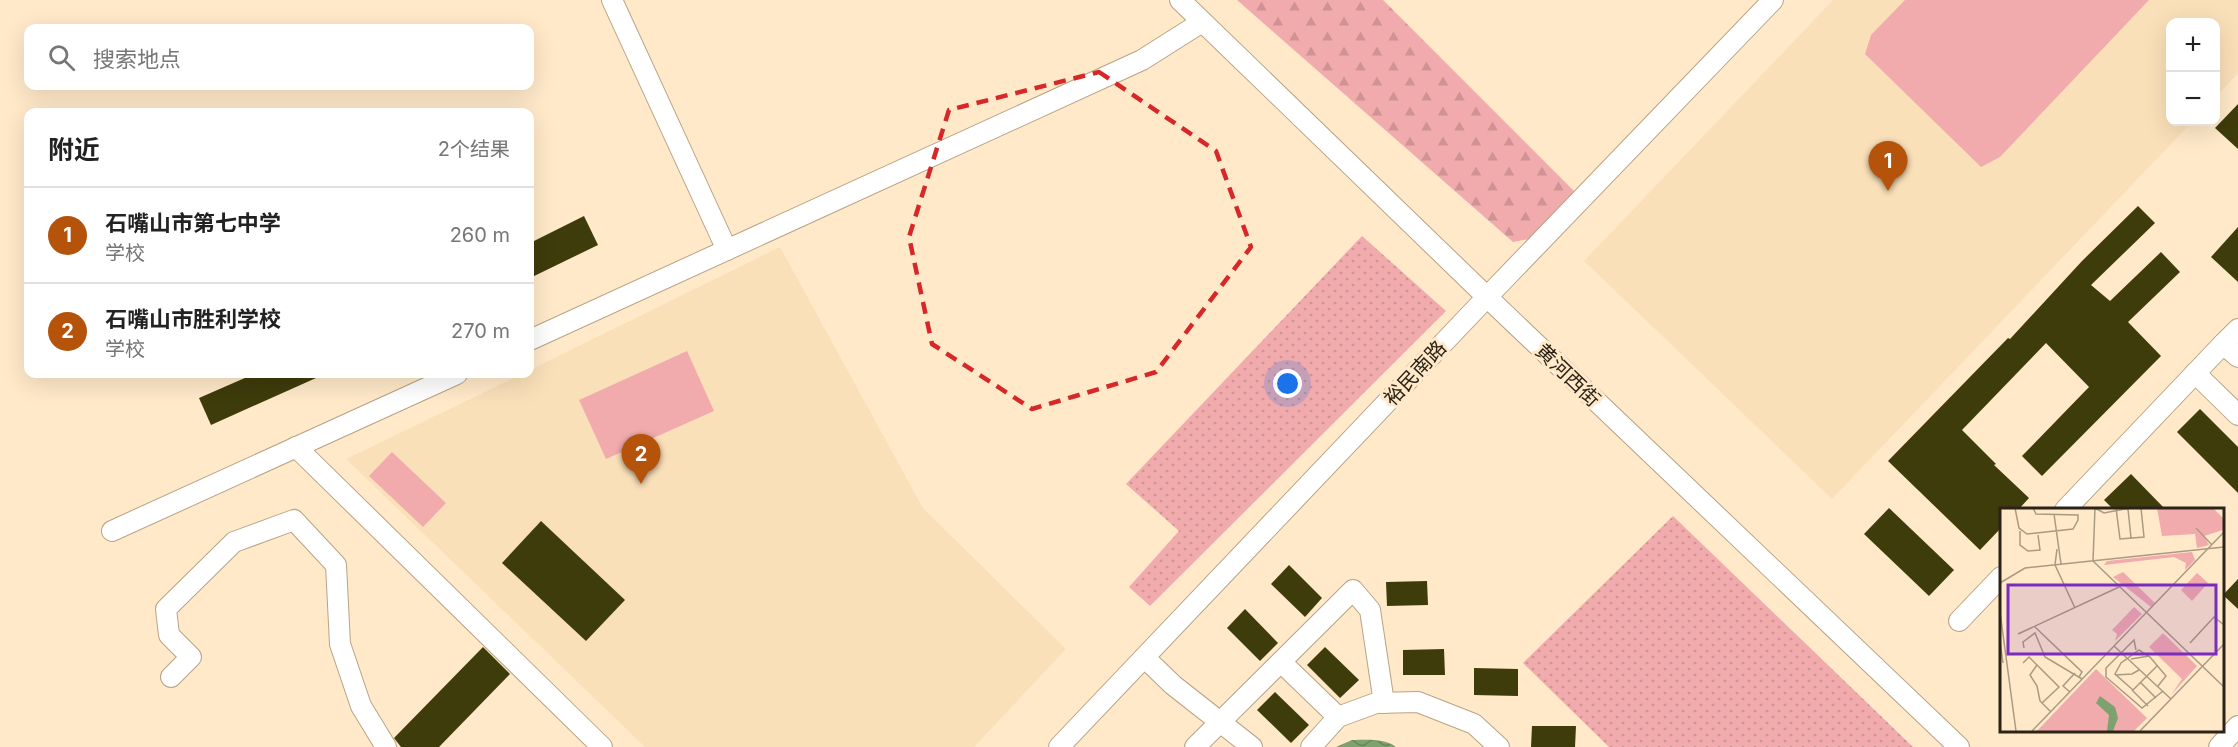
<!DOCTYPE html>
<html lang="zh">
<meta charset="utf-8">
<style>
body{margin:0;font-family:Inter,"Noto Sans SC",sans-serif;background:#f6f6f6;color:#222}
.controls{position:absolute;right:18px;top:18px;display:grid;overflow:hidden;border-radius:12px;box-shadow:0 6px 24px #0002}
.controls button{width:54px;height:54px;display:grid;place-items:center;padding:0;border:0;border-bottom:2px solid #e0e0e0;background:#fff;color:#222;font:30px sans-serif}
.you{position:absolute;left:1288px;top:384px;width:21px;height:21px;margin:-15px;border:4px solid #fff;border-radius:50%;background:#1a73e8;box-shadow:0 0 0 9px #1a73e833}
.badge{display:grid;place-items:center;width:39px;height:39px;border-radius:50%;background:#b45309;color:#fff;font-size:20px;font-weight:700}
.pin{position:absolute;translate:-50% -50px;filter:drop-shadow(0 2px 3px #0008)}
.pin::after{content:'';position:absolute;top:32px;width:21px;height:18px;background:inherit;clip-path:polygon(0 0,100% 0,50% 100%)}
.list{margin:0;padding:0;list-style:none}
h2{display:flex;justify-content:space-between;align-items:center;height:78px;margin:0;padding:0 24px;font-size:26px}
h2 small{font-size:20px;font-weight:400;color:#767676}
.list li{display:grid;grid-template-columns:39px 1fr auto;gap:18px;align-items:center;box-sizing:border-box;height:96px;padding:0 24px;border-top:2px solid #e0e0e0}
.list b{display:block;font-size:22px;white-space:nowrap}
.list p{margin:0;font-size:20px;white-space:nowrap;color:#767676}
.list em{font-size:20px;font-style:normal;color:#767676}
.icon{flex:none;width:33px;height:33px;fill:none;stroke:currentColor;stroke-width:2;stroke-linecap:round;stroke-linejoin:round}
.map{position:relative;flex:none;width:2238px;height:747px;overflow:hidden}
.search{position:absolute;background:#fff;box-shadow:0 6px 24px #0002;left:24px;top:24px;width:510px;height:66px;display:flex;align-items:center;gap:15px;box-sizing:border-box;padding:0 21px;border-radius:12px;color:#767676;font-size:22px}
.panel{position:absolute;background:#fff;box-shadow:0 6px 24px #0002;left:24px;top:108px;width:510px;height:270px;border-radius:12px}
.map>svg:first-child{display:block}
</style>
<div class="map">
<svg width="2238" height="747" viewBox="0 0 2238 747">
<defs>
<pattern id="grass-dots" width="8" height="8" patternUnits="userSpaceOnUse" patternTransform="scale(1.5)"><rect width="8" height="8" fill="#f1abac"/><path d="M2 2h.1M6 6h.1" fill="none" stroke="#cf9393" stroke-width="1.8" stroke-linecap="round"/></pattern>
<pattern id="forest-firs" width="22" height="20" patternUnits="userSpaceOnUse" patternTransform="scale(1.5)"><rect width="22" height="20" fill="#f1abac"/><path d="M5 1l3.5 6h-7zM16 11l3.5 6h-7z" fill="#cf9393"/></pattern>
<pattern id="water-waves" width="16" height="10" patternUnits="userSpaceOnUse" patternTransform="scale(1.5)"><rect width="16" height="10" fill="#7ea26f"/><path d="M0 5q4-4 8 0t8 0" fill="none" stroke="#67845a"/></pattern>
</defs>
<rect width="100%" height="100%" fill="#ffe9c9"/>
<g fill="#fae0b9">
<polygon points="1833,0 2238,0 2238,73 2216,97 2216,22 2170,22 2170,122 2192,122 1832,499 1584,261"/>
<polygon points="780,247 923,508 1066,649 974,747 645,747 346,459 522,374 530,374 530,370"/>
</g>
<g fill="url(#grass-dots)">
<polygon points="1362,236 1446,311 1150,606 1129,587 1179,531 1126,484"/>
<polygon points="1673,516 1913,747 1609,747 1523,663"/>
</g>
<polygon fill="url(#forest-firs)" points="1237,0 1383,0 1581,198 1540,237 1513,242"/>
<g fill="#f1abac">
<polygon points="1905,0 2149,0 2000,157 1981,167 1865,54 1871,35"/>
<polygon points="687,351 714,411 606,459 579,400"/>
<polygon points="392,452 446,503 423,527 369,476"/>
</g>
<path fill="url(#water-waves)" d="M1352,740C1365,740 1385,738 1396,747H1336Z"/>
<g fill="#3e3c0b">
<polygon points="2238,104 2238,149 2215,128"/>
<polygon points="2138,206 2155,223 2091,285 2110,301 2161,252 2180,272 2128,322 2161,356 2042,476 2022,456 2089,387 2046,343 1962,430 1996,464 1994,465 2029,498 2018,510 2001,510 2001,528 1980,550 1888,461 2008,338 2010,339 2082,261"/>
<polygon points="584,216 598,245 530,278 530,243"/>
<polygon points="2238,227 2238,282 2211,257"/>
<polygon points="254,374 325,374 211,425 199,398"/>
<polygon points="2200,409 2238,447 2238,493 2177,432"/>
<polygon points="2131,474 2166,510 2114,510 2104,500"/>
<polygon points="1889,508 1954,570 1929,596 1864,534"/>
<polygon points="541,521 625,600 586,641 502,563"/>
<polygon points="1289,565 1322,598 1305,617 1271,584"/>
<polygon points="2238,579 2238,609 2223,595"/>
<polygon points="1427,581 1428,605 1387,606 1386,582"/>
<polygon points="1245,609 1278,643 1260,661 1227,628"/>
<polygon points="483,647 510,674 439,747 401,747 394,738"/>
<polygon points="1325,647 1359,680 1340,698 1307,665"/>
<polygon points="1444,649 1445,675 1403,675 1403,650"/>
<polygon points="1474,668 1518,669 1518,696 1474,695"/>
<polygon points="1275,692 1309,725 1291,743 1257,710"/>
<polygon points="1532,726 1576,726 1575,747 1531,747"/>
</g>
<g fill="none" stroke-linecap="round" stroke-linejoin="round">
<g stroke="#b8a385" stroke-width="22">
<g id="minor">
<polyline points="612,0 727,250"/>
<polyline points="1180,0 1487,297 1959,747"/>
<polyline points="530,340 1142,60 1202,22"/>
<polyline points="2223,344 2238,329"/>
<polyline points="2195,373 2238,415"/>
<polyline points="296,447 602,747"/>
<polyline points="2065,510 2223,344 2238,357"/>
<polyline points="112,531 457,374"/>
<polyline points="1959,621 2001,577"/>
<polyline points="1145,658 1173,685 1252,747"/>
<polyline points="1281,662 1338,717"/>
<polyline points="171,677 191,657 169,635 166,609 234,542 294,520 336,565 340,644 361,706 386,747"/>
<polyline points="1059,747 1487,297 1773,0"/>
<polyline points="1195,747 1353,590 1370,610 1384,703"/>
<polyline points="1311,747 1338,717 1376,703 1418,702 1474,724 1499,747"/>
<polyline points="2219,747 2238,726"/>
</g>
</g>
<use href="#minor" stroke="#fff" stroke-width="20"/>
</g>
<path fill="none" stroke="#d62828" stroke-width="4.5" stroke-dasharray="12 8" stroke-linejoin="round" d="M1099,72L1216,151L1251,247L1156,372L1032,409L932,344L909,237L949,110Z"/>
<g text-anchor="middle" stroke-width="6" stroke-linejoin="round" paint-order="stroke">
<g font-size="20" fill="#2b2317" stroke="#ffe9c9">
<text transform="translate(1415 373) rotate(-47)" y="7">裕民南路</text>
<text transform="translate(1568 375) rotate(44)" y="7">黄河西街</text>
</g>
</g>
<g transform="translate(2000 508)">
<rect width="224" height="224" fill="#ffe9c9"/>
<path d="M157,0H213L223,10V22L204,28L209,37L197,40L195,26L162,28ZM134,99L142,106L115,133L117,126L112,122ZM163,125L197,158L171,187L182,171L149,139ZM96,161L147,210L134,223H37Z" fill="#f1abac"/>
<path d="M192,44L195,52L185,62L186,55L174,49L104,57L107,53ZM123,64L155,95L151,99L113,69Z" fill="#f1abac"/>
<path d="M197,65L208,75L192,93L181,82Z" fill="#f1abac"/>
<path d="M100,188L115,199L118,210L113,223H107L109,207L96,195Z" fill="#7ea26f"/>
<path fill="none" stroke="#aa9a82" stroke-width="1.5" d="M15,0L19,20L27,26L73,21L78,12V7L36,6L33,0M95,0L93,53L224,179M95,0L104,5L130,0M116,0L120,31L144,29L141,0M128,1L131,30M54,6L61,56M196,20L212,37M20,23V37L28,43L40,42L38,27M57,41L55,57L75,100M0,75L25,60L224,39M0,104L16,223M35,119L82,164L79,169M18,126L119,79M0,133L3,155M190,135L214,109L224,117M114,138L171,191M24,140L23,134L35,125L45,149L82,171M136,142L134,132L106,160V169L142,200L163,183M131,151L149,148M23,155L29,149L37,157L30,167L37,178L40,193L51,204M37,157L59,179L42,195M157,158L133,182L115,166L121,155L139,142L150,149L166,168L158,178M115,167L132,166L139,162M141,175L156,190M132,182L148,198M70,184L63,178L75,165M32,223L224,24M140,223L224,136"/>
<path fill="#7b2cbf" fill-opacity="0.15" stroke="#7b2cbf" stroke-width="3" d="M8,77H216V146H8Z"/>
<rect width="224" height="224" fill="none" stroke="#2b2317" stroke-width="3"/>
</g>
</svg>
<div class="controls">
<button>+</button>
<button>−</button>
</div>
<div class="you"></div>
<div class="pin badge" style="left:1888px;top:191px">1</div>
<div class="pin badge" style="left:641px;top:484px">2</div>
<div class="search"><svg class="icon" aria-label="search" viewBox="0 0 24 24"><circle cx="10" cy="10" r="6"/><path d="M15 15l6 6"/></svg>搜索地点</div>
<section class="panel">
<h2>附近<small>2个结果</small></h2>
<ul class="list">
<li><span class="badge">1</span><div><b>石嘴山市第七中学</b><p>学校</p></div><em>260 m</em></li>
<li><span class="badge">2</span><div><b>石嘴山市胜利学校</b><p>学校</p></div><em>270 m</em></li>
</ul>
</section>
</div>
